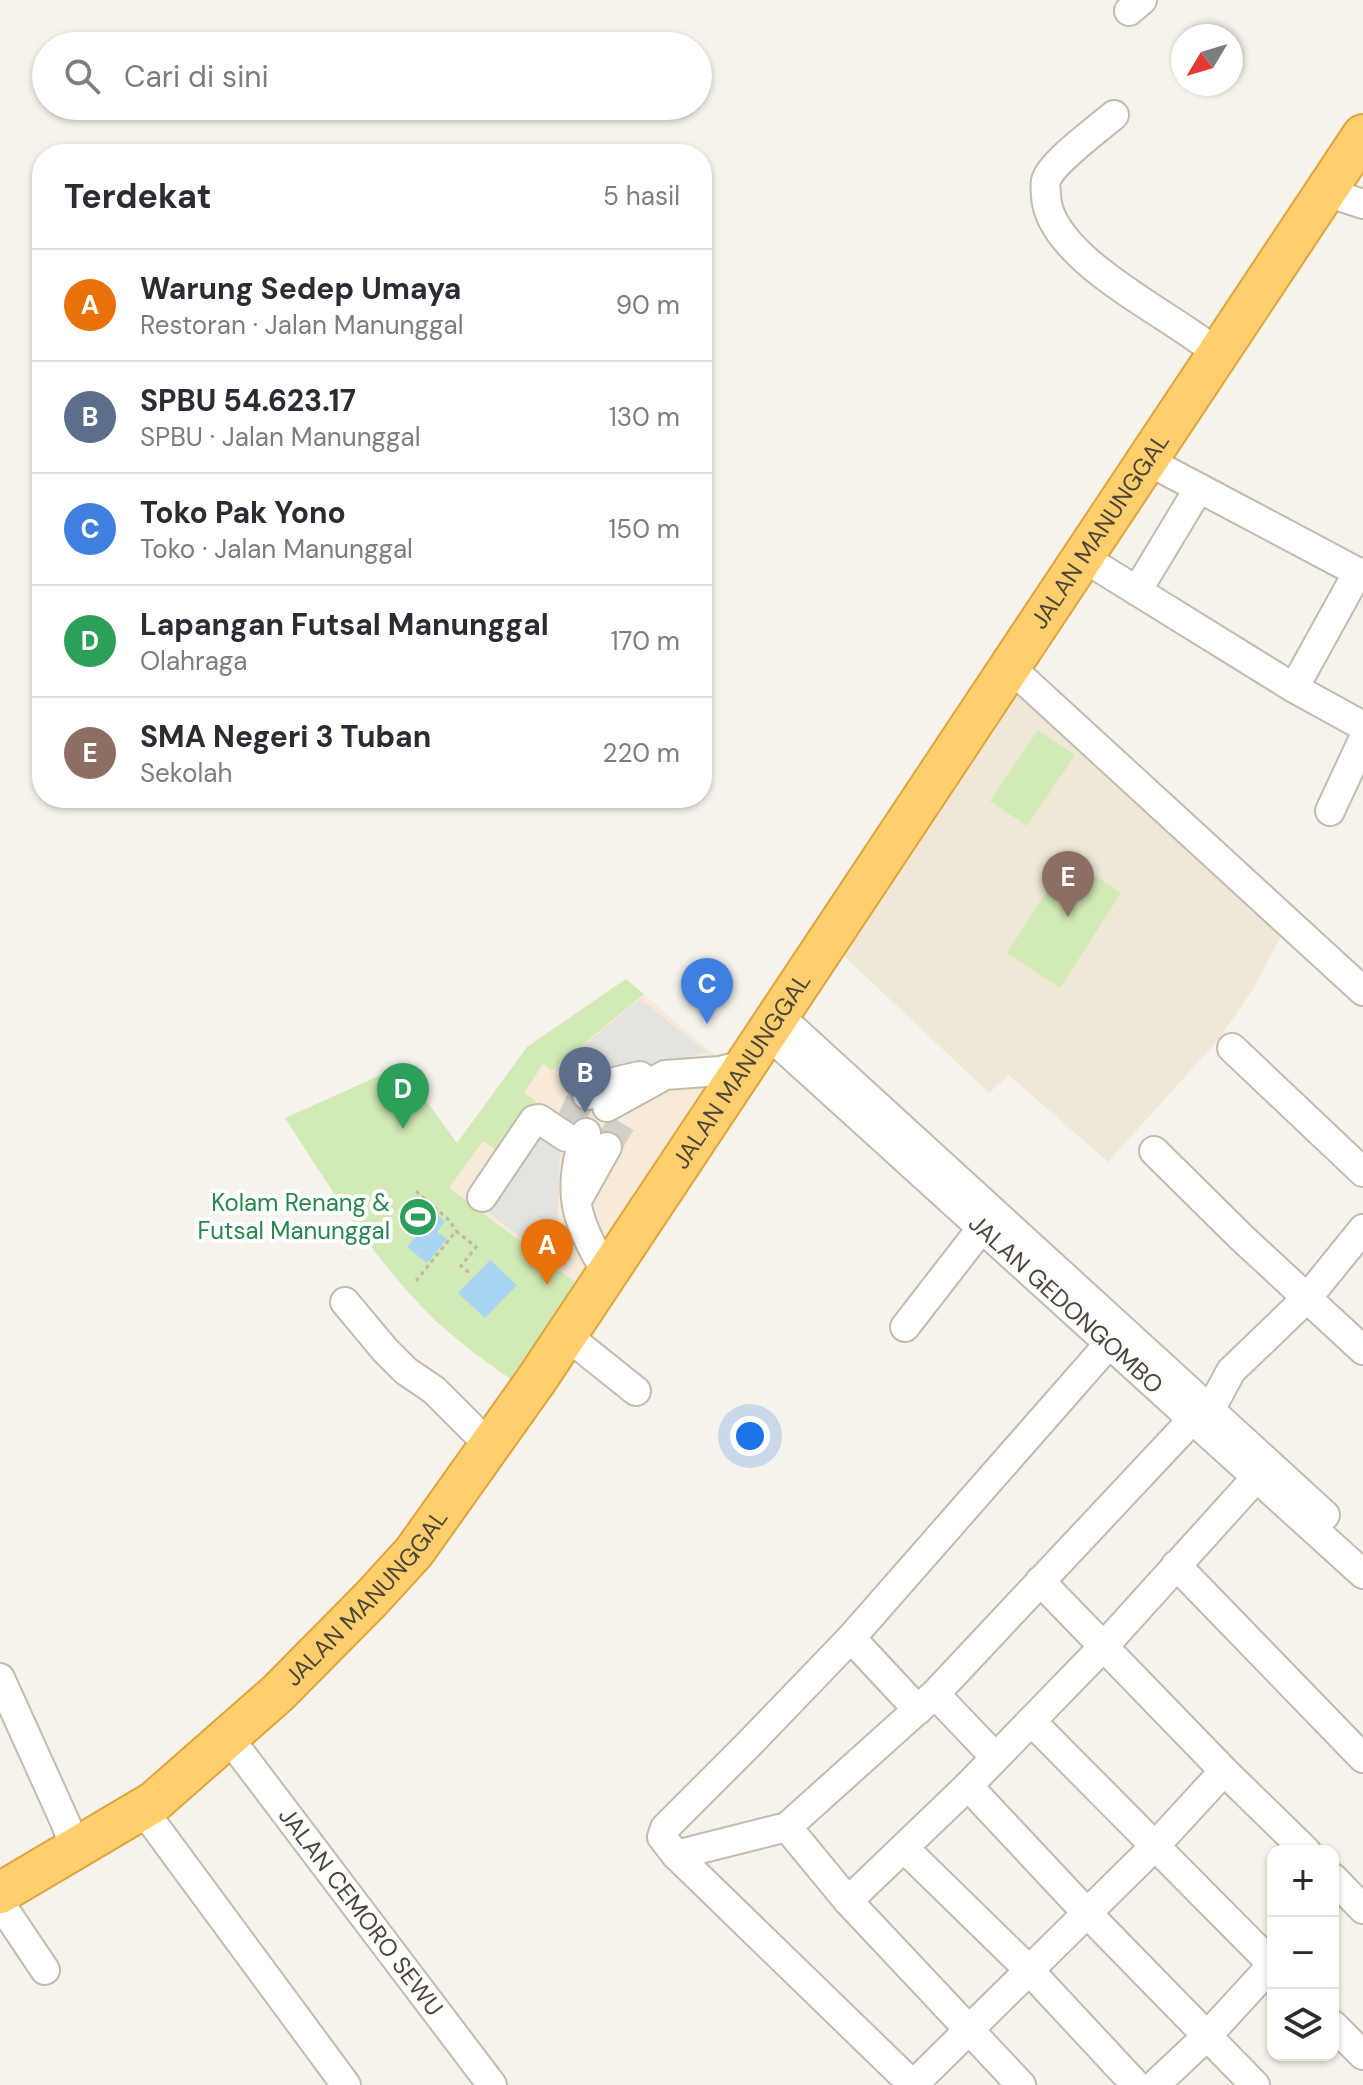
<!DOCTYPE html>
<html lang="id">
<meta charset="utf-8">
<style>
body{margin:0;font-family:"DM Sans",sans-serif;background:#f7f7f7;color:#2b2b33}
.controls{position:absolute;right:24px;bottom:24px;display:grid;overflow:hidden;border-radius:16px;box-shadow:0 2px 6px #0004}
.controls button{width:72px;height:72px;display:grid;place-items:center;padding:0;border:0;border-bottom:2px solid #e1e1e2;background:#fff;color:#2b2b33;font:40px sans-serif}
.compass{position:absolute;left:1171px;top:24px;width:72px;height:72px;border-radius:50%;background:#fff;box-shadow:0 2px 6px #0004;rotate:232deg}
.you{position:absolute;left:750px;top:1436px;width:28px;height:28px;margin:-20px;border:6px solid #fff;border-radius:50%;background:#1a73e8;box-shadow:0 0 0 12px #1a73e833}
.badge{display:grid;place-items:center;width:52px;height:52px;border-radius:50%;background:#fc3f1d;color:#fff;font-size:26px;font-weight:700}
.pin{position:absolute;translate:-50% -66px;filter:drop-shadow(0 2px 4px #0008)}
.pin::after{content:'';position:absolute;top:42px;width:28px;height:24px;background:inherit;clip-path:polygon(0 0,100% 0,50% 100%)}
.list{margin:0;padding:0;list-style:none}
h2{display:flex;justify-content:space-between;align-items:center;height:104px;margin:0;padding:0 32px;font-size:34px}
h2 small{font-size:26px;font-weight:400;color:#7c7c81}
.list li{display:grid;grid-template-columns:52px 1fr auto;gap:24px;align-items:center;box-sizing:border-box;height:112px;padding:0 32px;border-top:2px solid #e1e1e2}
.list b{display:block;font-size:30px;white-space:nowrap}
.list p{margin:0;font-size:26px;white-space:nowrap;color:#7c7c81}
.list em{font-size:26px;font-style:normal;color:#7c7c81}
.icon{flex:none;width:44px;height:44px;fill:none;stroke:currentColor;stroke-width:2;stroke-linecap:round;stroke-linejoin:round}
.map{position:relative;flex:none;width:1363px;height:2085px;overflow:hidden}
.search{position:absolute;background:#fff;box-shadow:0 2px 6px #0004;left:32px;top:32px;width:680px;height:88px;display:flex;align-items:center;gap:20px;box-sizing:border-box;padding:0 28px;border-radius:44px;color:#7c7c81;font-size:30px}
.panel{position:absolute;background:#fff;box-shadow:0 2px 6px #0004;left:32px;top:144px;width:680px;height:664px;border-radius:32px}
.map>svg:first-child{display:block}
</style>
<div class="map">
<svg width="1363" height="2085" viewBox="0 0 1363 2085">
<rect width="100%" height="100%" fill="#f6f3ec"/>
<polygon fill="#f7ead8" points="626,979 722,1061 575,1282 446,1187 527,1047"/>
<polygon fill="#efe8d6" points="1018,688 1284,930 1255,986 1219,1039 1108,1162 1009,1075 989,1093 841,953"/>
<g fill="#d2eab5">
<polygon points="1038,730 1075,755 1027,826 990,801"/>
<polygon points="1068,858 1121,893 1060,988 1007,953"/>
<path d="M626,979L644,994L552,1070L543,1064L524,1093L536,1101L500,1153L483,1141L449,1188L575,1282L512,1380C482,1359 452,1338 426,1311C370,1255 329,1185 285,1118L401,1066L457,1143L527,1047Z"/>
</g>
<g fill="#e5e3e0">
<polygon points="640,999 707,1052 679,1060 647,1064 585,1089 555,1069"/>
<polygon points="535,1132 560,1149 558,1210 553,1263 485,1210"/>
</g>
<g fill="#a9d4f2">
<polygon points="435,1213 445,1221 437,1232 447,1239 427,1263 407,1247"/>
<polygon points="490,1260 517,1285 485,1318 458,1293"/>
</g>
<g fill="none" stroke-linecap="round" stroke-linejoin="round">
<g stroke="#d4d0c8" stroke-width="28" stroke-dasharray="28 14" stroke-linecap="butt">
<polyline points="570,1123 578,1104 587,1095"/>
<polyline points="607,1147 624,1119"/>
</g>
<g stroke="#c2bbae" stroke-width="32">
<g id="minor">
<polyline points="1129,11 1142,0"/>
<path d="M1114,115C1098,129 1055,160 1047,178C1044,183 1046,190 1046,196C1049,257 1164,311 1209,347L1220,352"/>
<polyline points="1326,192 1363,204"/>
<polyline points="1199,488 1363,575"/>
<polyline points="1084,558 1294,688 1363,726"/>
<polyline points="1137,591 1199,488 1148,461"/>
<polyline points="1011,668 1363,991"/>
<polyline points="1294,688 1358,572"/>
<polyline points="1330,811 1363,740"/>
<polyline points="779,1016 1325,1515"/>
<path id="s1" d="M768,1034L1363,1574"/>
<polyline points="1232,1048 1363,1172"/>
<polyline points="587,1095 610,1083 640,1076"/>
<polyline points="607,1107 665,1075 720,1071 747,1064"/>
<path d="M586,1133C565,1190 576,1224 608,1274"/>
<polyline points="1154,1151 1241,1237 1363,1350"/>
<polyline points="482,1197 534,1120 539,1119 566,1137"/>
<polyline points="579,1197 607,1147"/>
<polyline points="345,1302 385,1350 406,1371 434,1390 491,1447"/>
<polyline points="905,1327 981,1229"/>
<polyline points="566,1335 636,1391"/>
<polyline points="1203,1423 1231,1371 1308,1297 1363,1229"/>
<polyline points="1176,1565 1363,1758"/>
<polyline points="1040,1581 1224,1771 1306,1851"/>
<polyline points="851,1638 918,1710"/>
<polyline points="0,1678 66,1824 75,1850"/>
<polyline points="935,1694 995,1757"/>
<polyline points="1031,1721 1273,1965"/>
<path id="s2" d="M229,1738L492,2085"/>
<polyline points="968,1786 1086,1912 1255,2085"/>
<polyline points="143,1810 346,2085"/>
<polyline points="787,1827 848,1901 1021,2085"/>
<polyline points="904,1848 1028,1969 1136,2085"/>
<polyline points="676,1855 662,1837 665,1828 750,1743 851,1638 1108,1345"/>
<polyline points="1333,1878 1363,1909"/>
<polyline points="848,1901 968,1786 1105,1645 1256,1478"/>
<polyline points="0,1903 45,1970"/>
<polyline points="1333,2025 1363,2055"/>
<polyline points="913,2085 676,1855 787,1827 935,1694 1192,1420"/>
<polyline points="913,2085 1155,1846 1224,1771"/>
<polyline points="1155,2085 1207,2036 1273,1964"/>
</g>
</g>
<g stroke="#e0a43c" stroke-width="44">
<g id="highway">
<path id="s3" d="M0,1893L154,1802L278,1693L371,1599L414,1552L537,1379L1363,135"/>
</g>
</g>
<g stroke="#c4b79f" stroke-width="3" stroke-dasharray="4 4" stroke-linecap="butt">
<polyline points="416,1191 450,1221 456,1231"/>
<polyline points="416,1281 456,1231 476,1247 461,1266 472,1275"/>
</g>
<use href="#minor" stroke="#fff" stroke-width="28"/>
<use href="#highway" stroke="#ffcf6e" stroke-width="40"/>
</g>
<defs>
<g id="stadium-disc" transform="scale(2)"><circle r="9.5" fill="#2e9e5b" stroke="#fff"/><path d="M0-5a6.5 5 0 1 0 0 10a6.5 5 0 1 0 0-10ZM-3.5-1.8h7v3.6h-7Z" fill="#fff"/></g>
</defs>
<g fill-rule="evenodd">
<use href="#stadium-disc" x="418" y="1217"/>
</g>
<g text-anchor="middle" stroke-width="8" stroke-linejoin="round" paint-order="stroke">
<g font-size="24" fill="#4b4439" stroke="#fff">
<text dy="8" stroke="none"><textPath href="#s3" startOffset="1770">JALAN MANUNGGAL</textPath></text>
<text dy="8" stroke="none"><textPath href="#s3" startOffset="1122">JALAN MANUNGGAL</textPath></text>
<text dy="8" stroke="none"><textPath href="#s1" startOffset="402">JALAN GEDONGOMBO</textPath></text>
<text dy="8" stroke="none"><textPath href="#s3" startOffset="474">JALAN MANUNGGAL</textPath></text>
<text dy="8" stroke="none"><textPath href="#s2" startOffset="218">JALAN CEMORO SEWU</textPath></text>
</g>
<g font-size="24" fill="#27864d" stroke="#fff" text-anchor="end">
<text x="390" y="1211">Kolam Renang &amp;<tspan x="390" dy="28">Futsal Manunggal</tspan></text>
</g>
</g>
</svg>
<div class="controls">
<button>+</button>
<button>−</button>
<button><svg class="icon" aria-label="layers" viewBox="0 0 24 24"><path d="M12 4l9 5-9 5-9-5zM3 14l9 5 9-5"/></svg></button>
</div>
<svg class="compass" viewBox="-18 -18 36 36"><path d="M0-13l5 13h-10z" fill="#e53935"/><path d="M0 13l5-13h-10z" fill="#7c7c81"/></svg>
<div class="you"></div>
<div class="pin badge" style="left:547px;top:1285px;background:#e8710a">A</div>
<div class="pin badge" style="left:585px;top:1113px;background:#5c6f8a">B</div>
<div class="pin badge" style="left:707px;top:1024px;background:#3f7fe0">C</div>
<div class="pin badge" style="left:403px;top:1129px;background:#2e9e5b">D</div>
<div class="pin badge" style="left:1068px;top:917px;background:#8d6e63">E</div>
<div class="search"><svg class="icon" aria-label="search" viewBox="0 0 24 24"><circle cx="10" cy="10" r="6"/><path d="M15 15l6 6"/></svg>Cari di sini</div>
<section class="panel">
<h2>Terdekat<small>5 hasil</small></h2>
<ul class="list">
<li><span class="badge" style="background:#e8710a">A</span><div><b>Warung Sedep Umaya</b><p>Restoran · Jalan Manunggal</p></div><em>90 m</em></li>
<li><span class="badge" style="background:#5c6f8a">B</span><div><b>SPBU 54.623.17</b><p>SPBU · Jalan Manunggal</p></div><em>130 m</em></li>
<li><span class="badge" style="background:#3f7fe0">C</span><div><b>Toko Pak Yono</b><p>Toko · Jalan Manunggal</p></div><em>150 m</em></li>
<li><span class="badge" style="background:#2e9e5b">D</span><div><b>Lapangan Futsal Manunggal</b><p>Olahraga</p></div><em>170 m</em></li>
<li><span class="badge" style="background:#8d6e63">E</span><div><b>SMA Negeri 3 Tuban</b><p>Sekolah</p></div><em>220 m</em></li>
</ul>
</section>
</div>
